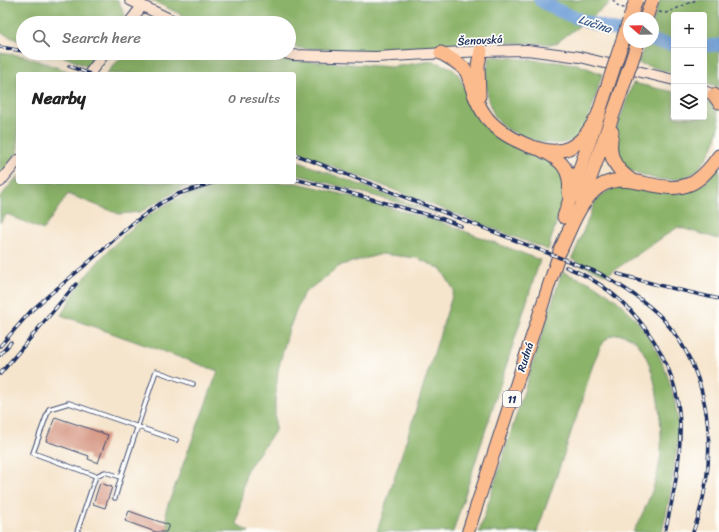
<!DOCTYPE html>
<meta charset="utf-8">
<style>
body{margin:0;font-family:Sriracha,sans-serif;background:#f6f6f6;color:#222}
.controls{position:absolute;right:12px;top:12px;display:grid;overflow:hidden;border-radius:4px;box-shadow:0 4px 16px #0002}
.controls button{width:36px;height:36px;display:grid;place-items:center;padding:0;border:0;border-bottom:1px solid #e0e0e0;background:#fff;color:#222;font:20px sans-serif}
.compass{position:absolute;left:623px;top:12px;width:36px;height:36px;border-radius:50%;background:#fff;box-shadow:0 4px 16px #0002;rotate:290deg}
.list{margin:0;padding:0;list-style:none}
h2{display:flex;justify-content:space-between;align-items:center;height:52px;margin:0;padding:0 16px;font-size:17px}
h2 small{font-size:13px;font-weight:400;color:#767676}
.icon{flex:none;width:22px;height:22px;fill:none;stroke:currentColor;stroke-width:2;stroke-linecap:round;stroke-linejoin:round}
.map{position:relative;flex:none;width:719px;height:532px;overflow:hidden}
.search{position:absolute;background:#fff;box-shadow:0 4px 16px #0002;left:16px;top:16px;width:280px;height:44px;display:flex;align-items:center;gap:10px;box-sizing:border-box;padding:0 14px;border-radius:22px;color:#767676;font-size:15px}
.panel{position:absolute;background:#fff;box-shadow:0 4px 16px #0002;left:16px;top:72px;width:280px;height:112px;border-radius:4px}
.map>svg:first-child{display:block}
</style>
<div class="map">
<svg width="719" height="532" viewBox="0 0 719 532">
<rect width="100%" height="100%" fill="#fdfcf7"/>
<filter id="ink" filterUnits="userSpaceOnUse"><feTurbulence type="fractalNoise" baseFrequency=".025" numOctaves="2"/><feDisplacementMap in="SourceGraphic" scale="8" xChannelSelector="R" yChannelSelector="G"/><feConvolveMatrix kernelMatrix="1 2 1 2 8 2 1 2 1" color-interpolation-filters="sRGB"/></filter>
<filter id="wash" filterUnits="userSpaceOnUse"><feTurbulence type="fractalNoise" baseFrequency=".012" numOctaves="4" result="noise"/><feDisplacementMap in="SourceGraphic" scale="16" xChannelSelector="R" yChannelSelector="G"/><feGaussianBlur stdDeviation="0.9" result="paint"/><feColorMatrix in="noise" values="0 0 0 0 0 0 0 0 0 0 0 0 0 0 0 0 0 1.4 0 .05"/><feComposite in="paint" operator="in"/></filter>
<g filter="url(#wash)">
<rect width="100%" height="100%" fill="#f6e5cd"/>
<g fill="#8bb369" stroke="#537164">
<polygon points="0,0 118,0 125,15 120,23 23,23 23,43 0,32"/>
<polygon points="151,0 614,0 555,44 488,42 388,52 297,48 289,46 289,23 199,23"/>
<polygon points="660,0 719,0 719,87 704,82 704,15 674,15 674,73 638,63 646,42 653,42 653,21"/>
<polygon points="0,53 24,56 76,74 18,74 18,153 0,174"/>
<polygon points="58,53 98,53 88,67 58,54"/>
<polygon points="125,53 250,53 294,60 392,67 432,61 450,67 458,74 475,108 561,169 565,193 548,250 294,151 294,74 106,74"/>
<path d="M490,56L577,64L602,74C596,93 591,121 578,136C563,154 507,136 496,118C489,107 486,90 486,77C486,70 489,63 490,56Z"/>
<polygon points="633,83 674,92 674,117 704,117 704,99 707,100 716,110 719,119 719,126 715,143 706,159 696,172 683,178 671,180 656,179 628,170 620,162 616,152 614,135"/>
<polygon points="294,160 438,214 314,179 294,174"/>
<polygon points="719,166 719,239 678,227 607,275 576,263 577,261 572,259 595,202 605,193 617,186 674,194 692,190 704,184"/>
<polygon points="18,176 18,182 202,182 184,187 140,212 119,214 68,194 43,230 7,214 0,223 0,197"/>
<path d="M234,182L297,183L319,188L438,221L540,260L453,532H377L454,290L441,269L417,258L382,254L341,265L303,294L289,329L278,370L275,402V431L246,471L237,524L249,532H166L168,526L166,510L218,371L61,315C67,306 72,296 79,286C99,257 133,223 165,205C186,193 210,188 234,182Z"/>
<path d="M562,272C575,277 590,281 601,289C647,318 673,371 678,424C679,436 677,449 675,460C672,485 668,508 662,532H633C645,510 656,486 660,461C664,433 658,347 627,336C621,334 615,333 609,337C602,342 598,352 595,360C588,376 585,393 580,409C578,415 575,420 573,426C562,462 549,497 537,532H479Z"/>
</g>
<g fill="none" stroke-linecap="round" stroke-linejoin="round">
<g stroke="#6c9cd6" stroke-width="13">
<path d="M540,0C567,18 598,25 629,34"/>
<polyline points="653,41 674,45"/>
<polyline points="704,46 719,45"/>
</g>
</g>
<g id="blocks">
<g fill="#d59481">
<polygon points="55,417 108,435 98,463 88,459 89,456 46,441"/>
<polygon points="100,483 112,487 105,508 93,504"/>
<polygon points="129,511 169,525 166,532 156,532 125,521"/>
</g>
</g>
</g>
<g filter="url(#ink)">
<use href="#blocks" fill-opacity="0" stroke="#3c4a6f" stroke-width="1"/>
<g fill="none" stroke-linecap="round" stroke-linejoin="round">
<g stroke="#3c4a6f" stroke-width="5.5">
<g id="lane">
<polyline points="96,476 105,472 121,477"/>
<polyline points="115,498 121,477 156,371 193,384"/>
<polyline points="77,532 96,476 33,453 49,409 69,403 176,440"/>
</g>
</g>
<g stroke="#3c4a6f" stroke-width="12">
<g id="secondary">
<polyline points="130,0 178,23"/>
<polyline points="129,23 142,6"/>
<polyline points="284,53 292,55 375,57 481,51 527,50 580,57 674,80"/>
<polyline points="89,74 105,53"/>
<polyline points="704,91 719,97"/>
<polyline points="0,182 18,160"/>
</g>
</g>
<g stroke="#3c4a6f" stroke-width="14">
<polyline id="primary" points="468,532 560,251"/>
</g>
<g stroke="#3c4a6f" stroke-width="15">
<g id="highway">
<path d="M441,53C449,58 460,63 466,71C469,76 470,83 472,88C475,98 481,110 487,118C502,137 546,159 569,148C584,141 591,127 599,114"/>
<polyline points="714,95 719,102"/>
<polyline points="479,96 478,65 481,51"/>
<path d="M612,132C608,154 612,166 631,180"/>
<path d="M543,151C562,160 572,171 569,193"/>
<polyline points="582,201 621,92"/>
<polyline points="564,217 607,88"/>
<path d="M560,251C569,232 578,206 593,192C622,163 657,198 690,184C702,179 712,166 719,156"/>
</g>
</g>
<g stroke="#3c4a6f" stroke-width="1.5" stroke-dasharray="3 3" stroke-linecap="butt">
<polyline points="613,0 619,7 624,8"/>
<polyline points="659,12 666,13 696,0"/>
</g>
<use href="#lane" stroke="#fff" stroke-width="3.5"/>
<use href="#secondary" stroke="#fde4d1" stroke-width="10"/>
<use href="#primary" stroke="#fbbb8d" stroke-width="12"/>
<use href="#highway" stroke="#fbbb8d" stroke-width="13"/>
<g stroke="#1b2f5e" stroke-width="3.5">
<g id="rail">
<polyline points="0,47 23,51"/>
<polyline points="32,53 49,58"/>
<polyline points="69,66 90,74"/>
<path d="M294,154L599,273C621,286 645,300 663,319C715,377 719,462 693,532"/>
<polyline points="294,179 336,189 443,219 461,226"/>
<path d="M566,267C629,291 679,357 680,426C681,461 673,498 665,532"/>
<polyline points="618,274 658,285 719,299"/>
<polyline points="0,346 31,311 49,295 83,267 132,224 161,203 178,194 215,182"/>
<polyline points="0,355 11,342"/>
<polyline points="0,374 76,284"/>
</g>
</g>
<use href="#rail" stroke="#fdfcf7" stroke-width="2" stroke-dasharray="6" stroke-linecap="butt"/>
<g stroke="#3c4a6f" stroke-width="15" stroke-linecap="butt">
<g id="highway-bridge">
<polyline points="630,18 636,0"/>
<polyline points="646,18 652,0"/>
<polyline points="607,88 629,21"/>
<polyline points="621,92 638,42"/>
</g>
</g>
<use href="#highway-bridge" stroke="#fbbb8d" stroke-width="13"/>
</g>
</g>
<g text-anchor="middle" stroke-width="3.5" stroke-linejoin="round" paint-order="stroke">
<rect fill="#fdfcf7" stroke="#5f6c8c" stroke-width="1" x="503" y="391" width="18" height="16" rx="3"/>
<g font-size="10" font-weight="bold" fill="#1b2f5e">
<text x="512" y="403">11</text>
</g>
<g font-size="11" fill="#1b2f5e" stroke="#fdfcf7">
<text transform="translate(480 40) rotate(-3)" y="4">Šenovská</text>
<text transform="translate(525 357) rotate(-72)" y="4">Rudná</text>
</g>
<g font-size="12" font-style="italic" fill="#3b5b8e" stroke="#fdfcf7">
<text transform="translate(595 24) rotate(18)" y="4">Lučina</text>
</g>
</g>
</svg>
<div class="controls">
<button>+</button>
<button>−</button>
<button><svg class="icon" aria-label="layers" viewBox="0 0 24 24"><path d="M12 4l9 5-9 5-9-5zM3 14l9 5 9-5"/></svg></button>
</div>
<svg class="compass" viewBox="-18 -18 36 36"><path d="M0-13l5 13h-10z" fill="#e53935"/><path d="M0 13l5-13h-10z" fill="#767676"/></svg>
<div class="search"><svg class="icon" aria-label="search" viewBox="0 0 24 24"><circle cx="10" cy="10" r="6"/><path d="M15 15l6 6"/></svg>Search here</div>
<section class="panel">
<h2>Nearby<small>0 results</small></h2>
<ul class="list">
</ul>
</section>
</div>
